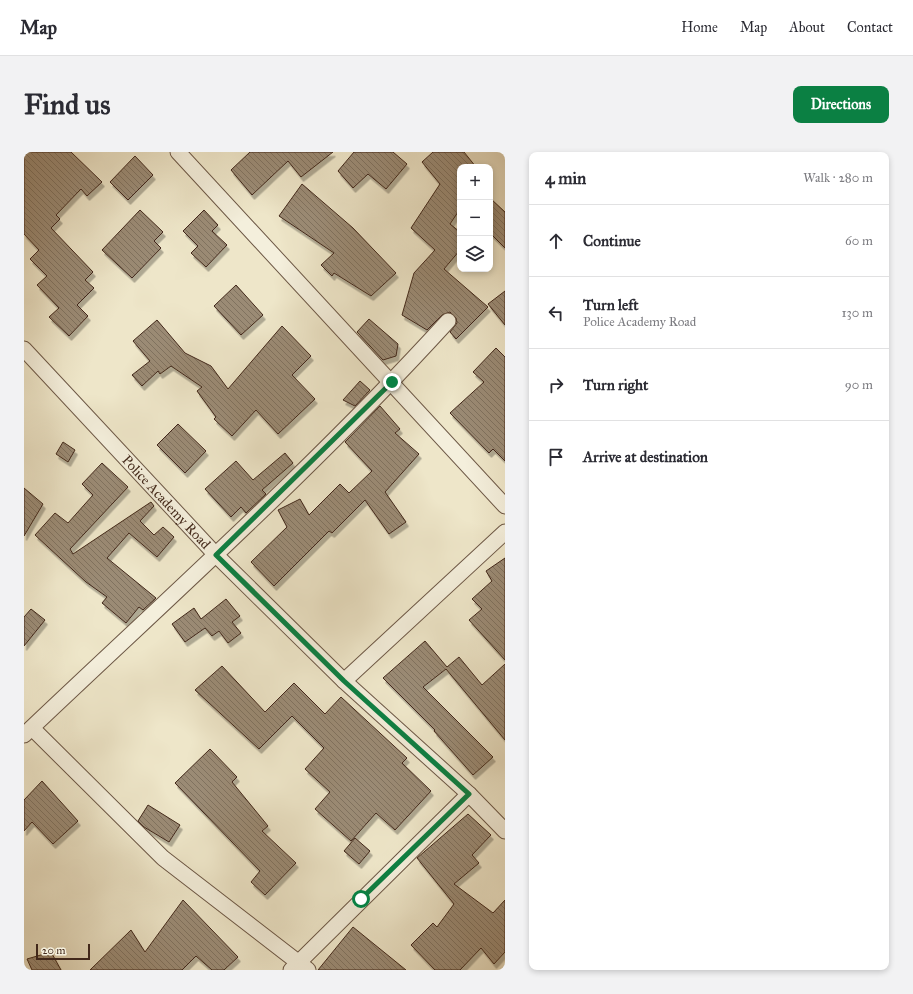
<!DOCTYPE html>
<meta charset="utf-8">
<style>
body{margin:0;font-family:"IM FELL Great Primer",serif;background:#f2f2f3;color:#2b2b33}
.controls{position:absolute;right:12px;top:12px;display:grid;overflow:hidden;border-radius:8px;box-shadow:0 2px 6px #0003}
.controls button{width:36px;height:36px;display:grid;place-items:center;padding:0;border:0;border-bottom:1px solid #e1e1e2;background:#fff;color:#2b2b33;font:20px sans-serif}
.scale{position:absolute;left:12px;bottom:10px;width:54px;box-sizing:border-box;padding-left:4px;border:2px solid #42281a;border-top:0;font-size:11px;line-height:14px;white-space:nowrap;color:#42281a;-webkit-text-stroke:3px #f4efdc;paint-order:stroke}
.stop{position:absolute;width:12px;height:12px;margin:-9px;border:3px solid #0b8043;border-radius:50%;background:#fff}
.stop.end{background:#0b8043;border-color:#fff;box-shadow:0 1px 4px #0008}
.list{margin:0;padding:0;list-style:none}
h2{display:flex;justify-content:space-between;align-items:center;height:52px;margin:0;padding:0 16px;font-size:17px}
h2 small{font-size:13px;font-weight:400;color:#7c7c81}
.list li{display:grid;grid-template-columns:26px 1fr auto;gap:12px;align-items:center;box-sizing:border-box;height:72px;padding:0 16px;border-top:1px solid #e1e1e2}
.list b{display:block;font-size:15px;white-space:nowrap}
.list p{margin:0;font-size:13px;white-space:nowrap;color:#7c7c81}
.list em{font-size:13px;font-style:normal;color:#7c7c81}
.icon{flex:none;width:22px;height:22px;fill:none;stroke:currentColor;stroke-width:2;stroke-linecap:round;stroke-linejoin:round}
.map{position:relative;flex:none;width:481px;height:818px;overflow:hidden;border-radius:8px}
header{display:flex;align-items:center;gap:24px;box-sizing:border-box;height:56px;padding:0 20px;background:#fff;border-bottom:1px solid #e1e1e2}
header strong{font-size:19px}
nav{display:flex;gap:22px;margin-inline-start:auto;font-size:14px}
.intro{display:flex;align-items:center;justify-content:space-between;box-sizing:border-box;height:96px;padding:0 24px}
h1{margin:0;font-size:28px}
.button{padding:10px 18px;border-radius:8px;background:#0b8043;color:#fff;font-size:14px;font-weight:700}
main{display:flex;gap:24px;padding:0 24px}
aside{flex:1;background:#fff;border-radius:8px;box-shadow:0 2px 6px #0003}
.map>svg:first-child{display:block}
</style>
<header>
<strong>Map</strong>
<nav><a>Home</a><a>Map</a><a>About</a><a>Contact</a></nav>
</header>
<div class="intro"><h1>Find us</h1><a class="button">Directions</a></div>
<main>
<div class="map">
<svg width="481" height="818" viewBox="0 0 481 818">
<defs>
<pattern id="building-back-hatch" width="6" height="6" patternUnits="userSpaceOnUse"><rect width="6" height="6" fill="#9b8b75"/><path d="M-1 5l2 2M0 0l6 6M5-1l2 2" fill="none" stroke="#80725f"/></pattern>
<filter id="shadow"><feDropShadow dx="2.5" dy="4.5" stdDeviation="0" flood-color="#0004"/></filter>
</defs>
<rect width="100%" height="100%" fill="#eee6c9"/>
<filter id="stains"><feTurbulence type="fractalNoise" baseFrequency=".005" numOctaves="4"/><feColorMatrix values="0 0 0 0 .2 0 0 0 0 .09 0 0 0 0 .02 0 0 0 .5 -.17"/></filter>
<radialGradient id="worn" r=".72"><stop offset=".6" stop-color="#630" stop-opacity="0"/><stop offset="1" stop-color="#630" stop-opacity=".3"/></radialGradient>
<g fill="url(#building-back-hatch)" stroke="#42281a" filter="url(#shadow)">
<polygon points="0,0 47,0 78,30 63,44 57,37 32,63 36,67 27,76 69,120 61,128 70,136 53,153 64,164 45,184 25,165 35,156 13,133 23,124 6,107 15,98 0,82"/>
<polygon points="226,0 309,0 277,25 264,9 228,43 207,18"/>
<polygon points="330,0 369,0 383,12 362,37 344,22 329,36 314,19"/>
<polygon points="409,0 440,0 452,15 436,15 436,57 426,72 436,80 436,98 420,117 464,155 432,187 426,180 433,171 432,166 426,160 418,163 403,178 378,163 390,121 411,98 387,76 416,32 398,10"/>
<polygon points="111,4 129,23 104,48 86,30"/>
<polygon points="278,32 329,76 372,121 347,144 310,121 308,124 297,113 310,101 255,64"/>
<polygon points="466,46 481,60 481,96 466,81"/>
<polygon points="116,58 139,80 130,89 137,96 108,126 78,98"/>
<polygon points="180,58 194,73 188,79 203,93 182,115 167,101 174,94 159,79"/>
<polygon points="212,133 239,163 217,183 190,154"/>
<polygon points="481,139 481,173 464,152"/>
<polygon points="345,167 374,192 372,204 359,208 333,180"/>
<polygon points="133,168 161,201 187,214 204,237 258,174 287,204 268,223 291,247 254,282 232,258 208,284 190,267 192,265 173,239 178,235 147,214 136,222 134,219 118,234 108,223 126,209 109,189"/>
<polygon points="472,196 481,205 481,309 469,297 465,301 426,261 460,230 449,220"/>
<polygon points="336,229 346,238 331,254 319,248"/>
<polygon points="356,254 376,277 371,281 395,302 361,340 382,370 365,382 341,348 308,381 305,379 250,434 227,410 263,375 254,358 276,347 285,363 316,332 325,341 348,319 321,290"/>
<polygon points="154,272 182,299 161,321 133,293"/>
<polygon points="39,290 51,298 44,310 32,302"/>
<polygon points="261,301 269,311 238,338 242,342 222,361 217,355 207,365 181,337 212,309 229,328"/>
<polygon points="78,311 104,335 46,397 49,402 127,350 130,354 116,369 130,383 139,375 150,385 133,405 105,381 83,406 132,446 119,458 115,455 102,471 78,451 83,445 62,430 11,383 31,361 44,371 69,343 58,332"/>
<polygon points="0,336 19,352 0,384"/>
<polygon points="481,406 481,508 445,468 458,457 448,447 468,429 462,419"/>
<polygon points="202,447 216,464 208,470 217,481 204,491 195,479 188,484 181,476 161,490 148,472 170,456 177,467"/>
<polygon points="7,457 21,468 0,494 0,465"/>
<polygon points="401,489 423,515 435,505 458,533 481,512 481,588 422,517 399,535 469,605 449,623 410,579 411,578 359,526"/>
<polygon points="198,514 241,560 270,531 301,562 317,545 383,606 378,611 407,639 371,678 352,661 327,689 291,657 306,640 281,617 300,596 268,564 235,597 171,538"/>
<polygon points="186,597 213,625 208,630 244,674 238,679 272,711 241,743 227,730 236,719 151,631"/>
<polygon points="18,629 54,669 29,692 8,670 0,679 0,648"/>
<polygon points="124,653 156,673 145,690 120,675 114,669"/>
<polygon points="444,662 467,683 448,703 455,711 430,732 469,761 481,748 481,800 470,812 457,796 436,818 411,818 387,793 409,771 413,775 430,752 393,706"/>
<polygon points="331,686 346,699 335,712 320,699"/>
<polygon points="159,748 214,805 200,818 188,818 172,804 158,818 66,818 107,778 121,800"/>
<polygon points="329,775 382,818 294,818"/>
<polygon points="27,800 37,818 8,818 3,807"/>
</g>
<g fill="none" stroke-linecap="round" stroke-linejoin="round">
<g stroke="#6d5846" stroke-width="17">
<g id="street">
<polyline points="154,0 481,354"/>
<path id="s1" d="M0,197L192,403L320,529L445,642L481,679"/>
<polyline points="320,529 481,380"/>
<polyline points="8,576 139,706 284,818"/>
<path d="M0,583C143,447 291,315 424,169"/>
<polyline points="267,818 445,642"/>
</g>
</g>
<use href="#street" stroke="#f4efdc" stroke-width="15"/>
</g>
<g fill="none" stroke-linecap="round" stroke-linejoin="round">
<polyline stroke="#0b8043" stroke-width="5" points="337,747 445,642 320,529 192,403 368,230"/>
</g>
<g text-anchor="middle" stroke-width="4" stroke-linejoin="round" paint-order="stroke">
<g font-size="14" fill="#42281a" stroke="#f4efdc">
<text dy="5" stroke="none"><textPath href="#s1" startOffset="209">Police Academy Road</textPath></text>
</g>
</g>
<rect width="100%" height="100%" filter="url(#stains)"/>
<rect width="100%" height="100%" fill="url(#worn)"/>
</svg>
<div class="controls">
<button>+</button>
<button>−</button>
<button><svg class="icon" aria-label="layers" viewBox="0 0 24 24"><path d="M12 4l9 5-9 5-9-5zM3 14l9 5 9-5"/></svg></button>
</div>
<div class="scale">20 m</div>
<div class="stop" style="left:337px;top:747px"></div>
<div class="stop end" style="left:368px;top:230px"></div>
</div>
<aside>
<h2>4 min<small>Walk · 280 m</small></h2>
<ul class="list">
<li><svg class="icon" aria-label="ahead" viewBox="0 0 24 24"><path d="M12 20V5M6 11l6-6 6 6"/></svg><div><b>Continue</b></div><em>60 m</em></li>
<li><svg class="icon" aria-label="left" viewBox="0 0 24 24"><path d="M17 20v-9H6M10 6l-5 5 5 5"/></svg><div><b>Turn left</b><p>Police Academy Road</p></div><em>130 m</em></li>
<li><svg class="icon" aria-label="right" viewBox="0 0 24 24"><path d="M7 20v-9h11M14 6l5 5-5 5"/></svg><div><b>Turn right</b></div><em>90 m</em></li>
<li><svg class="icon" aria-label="arrive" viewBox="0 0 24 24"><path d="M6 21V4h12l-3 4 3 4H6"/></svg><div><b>Arrive at destination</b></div></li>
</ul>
</aside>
</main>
